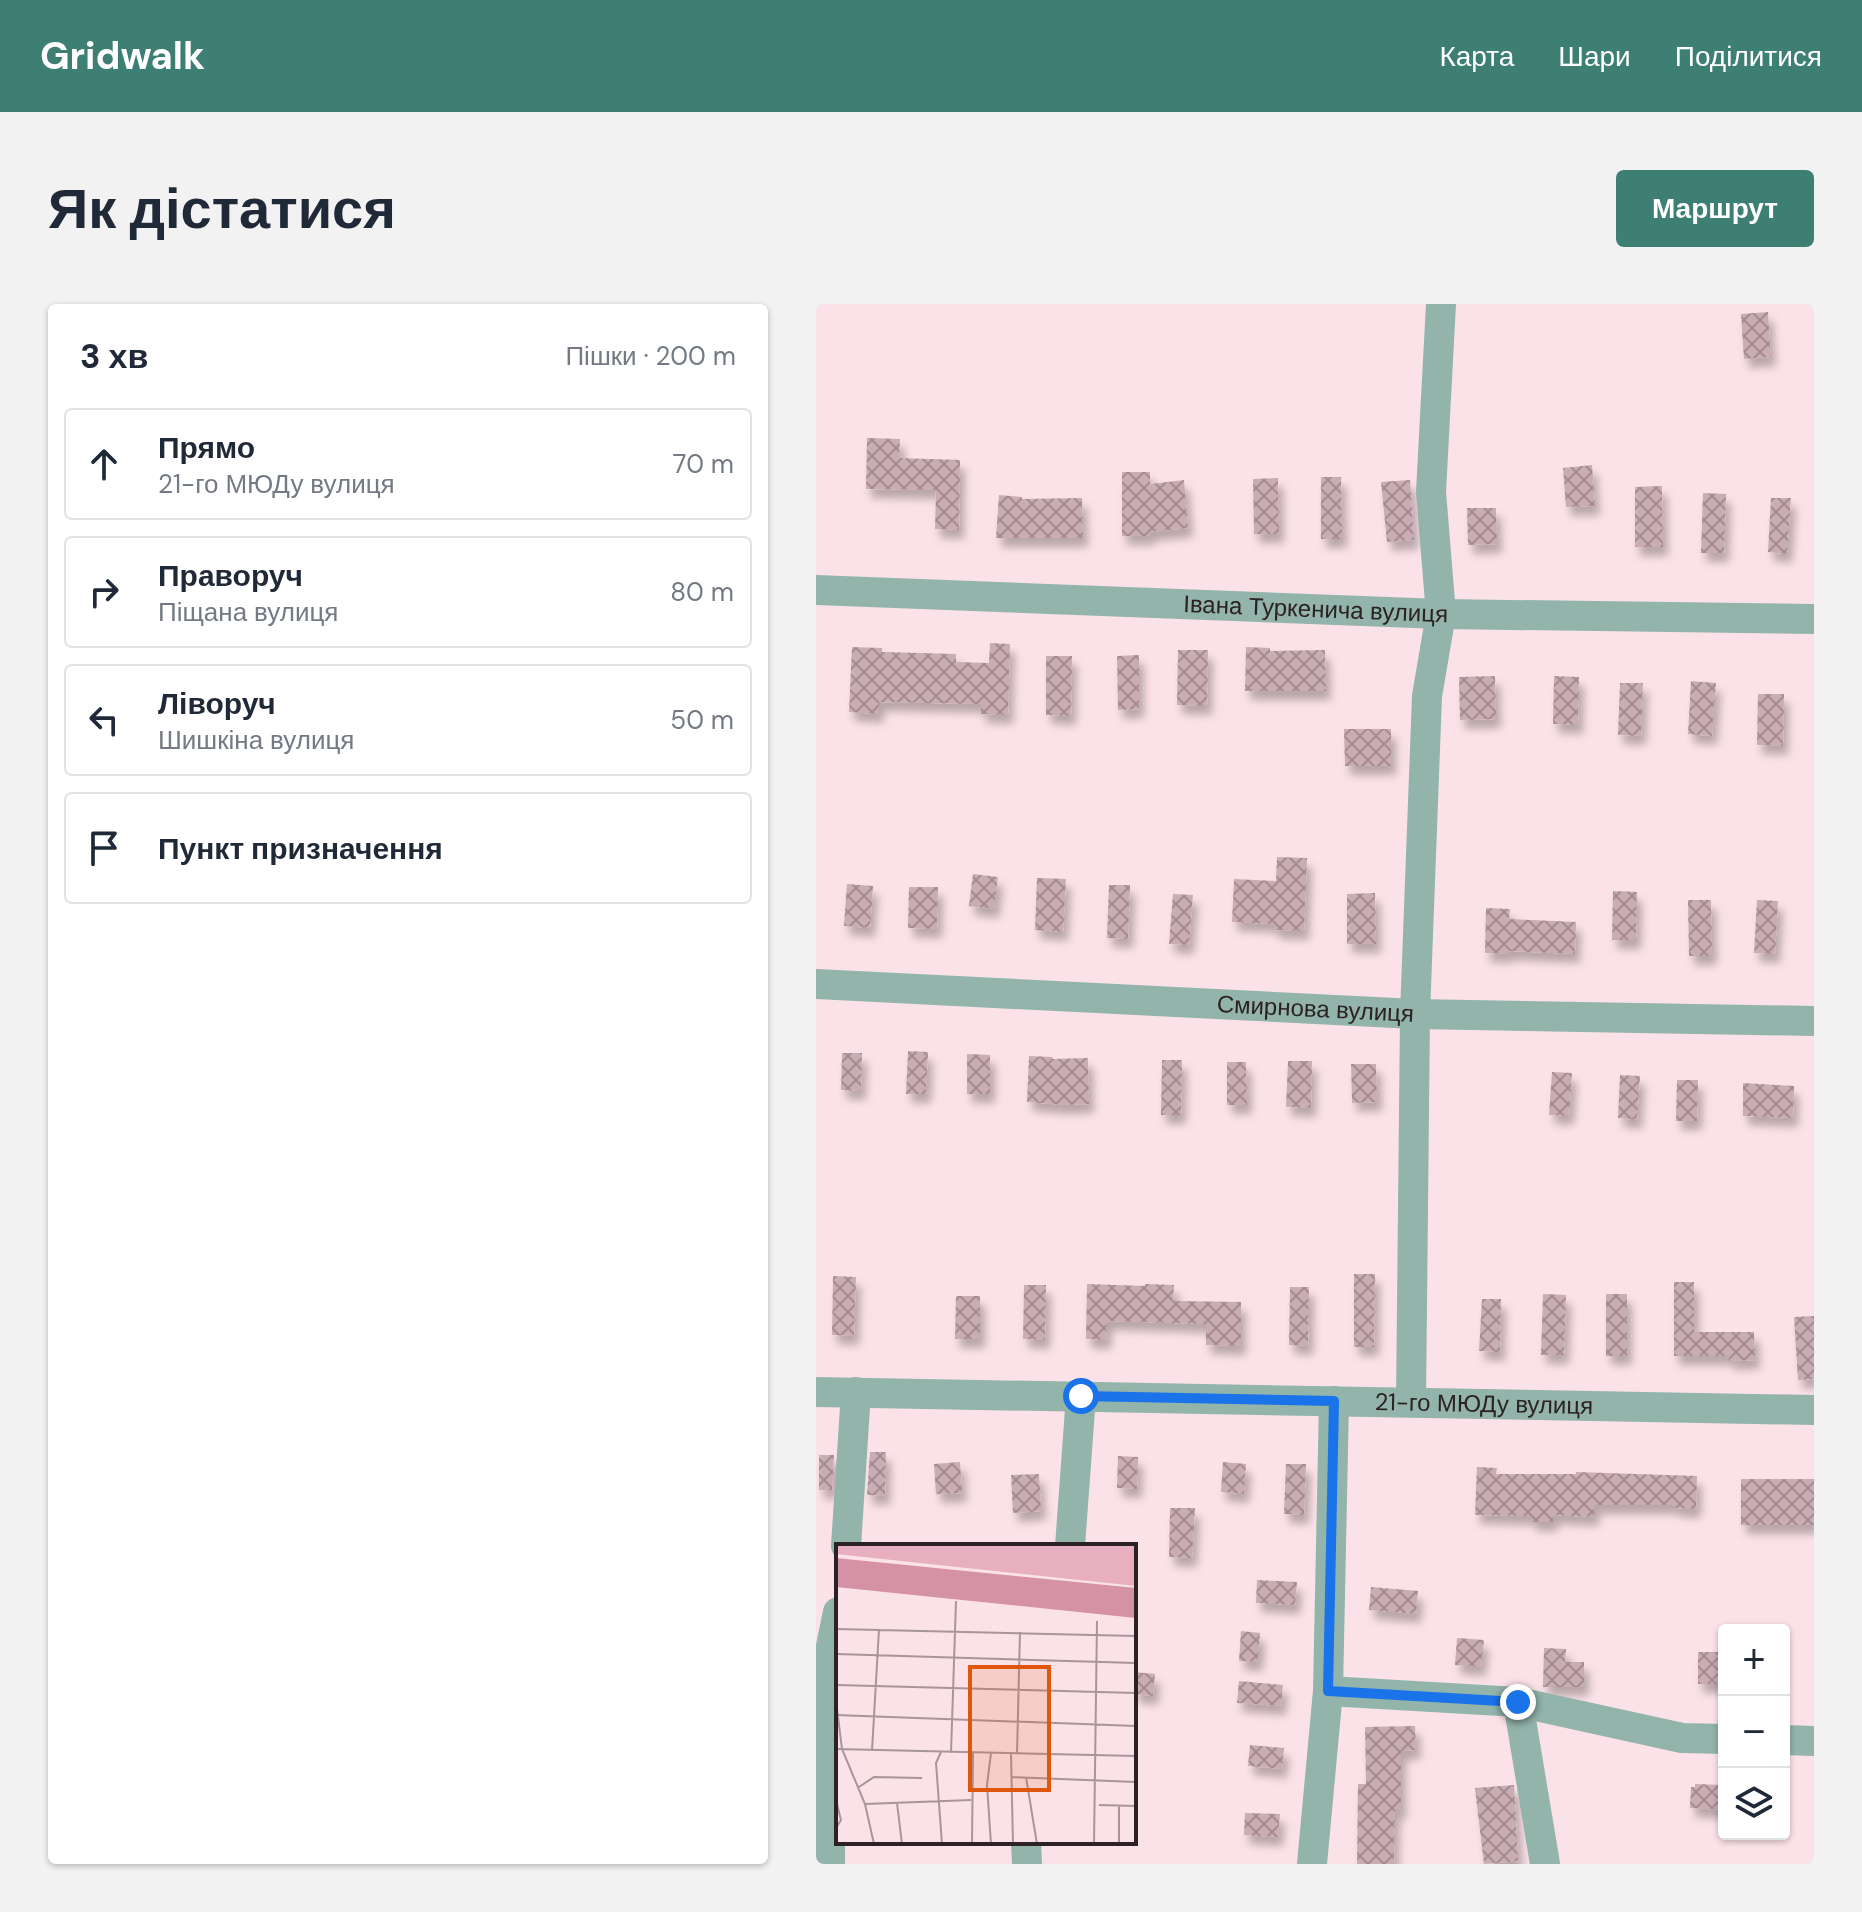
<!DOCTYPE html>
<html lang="uk">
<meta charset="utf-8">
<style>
body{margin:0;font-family:"DM Sans",sans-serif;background:#f2f2f3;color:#1f2937}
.controls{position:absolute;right:24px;bottom:24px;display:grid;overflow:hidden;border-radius:8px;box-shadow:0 2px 6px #0004}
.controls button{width:72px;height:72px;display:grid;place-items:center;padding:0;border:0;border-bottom:2px solid #e0e1e3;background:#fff;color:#1f2937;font:40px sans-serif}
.stop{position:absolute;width:24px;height:24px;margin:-18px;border:6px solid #1a73e8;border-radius:50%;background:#fff}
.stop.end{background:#1a73e8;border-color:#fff;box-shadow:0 2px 8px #0008}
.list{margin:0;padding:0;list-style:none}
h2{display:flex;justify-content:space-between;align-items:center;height:104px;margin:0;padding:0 32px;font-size:34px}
h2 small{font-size:26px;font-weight:400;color:#747a83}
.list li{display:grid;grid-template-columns:52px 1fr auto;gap:24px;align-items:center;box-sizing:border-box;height:112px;margin:0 16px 16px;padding:0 16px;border:2px solid #e0e1e3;border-radius:8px}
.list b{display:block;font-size:30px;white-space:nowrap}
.list p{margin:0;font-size:26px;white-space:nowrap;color:#747a83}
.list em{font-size:26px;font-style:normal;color:#747a83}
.icon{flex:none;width:44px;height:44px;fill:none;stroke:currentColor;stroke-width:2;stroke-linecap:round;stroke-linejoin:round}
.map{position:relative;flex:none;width:998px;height:1560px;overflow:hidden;border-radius:8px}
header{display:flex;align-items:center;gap:48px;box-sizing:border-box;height:112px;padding:0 40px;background:#3d8073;color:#fff}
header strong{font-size:38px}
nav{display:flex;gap:44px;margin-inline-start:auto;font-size:28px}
.intro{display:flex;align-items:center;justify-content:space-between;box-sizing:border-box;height:192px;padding:0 48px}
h1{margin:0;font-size:56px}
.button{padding:20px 36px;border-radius:8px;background:#3d8073;color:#fff;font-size:28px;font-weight:700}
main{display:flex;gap:48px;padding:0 48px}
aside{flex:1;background:#fff;border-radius:8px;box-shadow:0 2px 6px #0004}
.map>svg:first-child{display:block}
</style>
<header>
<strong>Gridwalk</strong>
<nav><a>Карта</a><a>Шари</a><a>Поділитися</a></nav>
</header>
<div class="intro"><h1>Як дістатися</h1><a class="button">Маршрут</a></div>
<main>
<aside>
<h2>3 хв<small>Пішки · 200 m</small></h2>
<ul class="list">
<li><svg class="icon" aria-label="ahead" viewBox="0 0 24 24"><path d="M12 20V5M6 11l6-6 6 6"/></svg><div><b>Прямо</b><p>21-го МЮДу вулиця</p></div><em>70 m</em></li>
<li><svg class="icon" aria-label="right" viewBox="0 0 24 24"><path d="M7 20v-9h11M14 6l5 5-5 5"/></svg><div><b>Праворуч</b><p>Піщана вулиця</p></div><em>80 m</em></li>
<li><svg class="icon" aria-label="left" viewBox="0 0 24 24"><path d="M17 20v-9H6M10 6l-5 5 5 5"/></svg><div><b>Ліворуч</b><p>Шишкіна вулиця</p></div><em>50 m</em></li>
<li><svg class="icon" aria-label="arrive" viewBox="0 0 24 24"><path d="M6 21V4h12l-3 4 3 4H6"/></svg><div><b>Пункт призначення</b></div></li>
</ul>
</aside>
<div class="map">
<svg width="998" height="1560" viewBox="0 0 998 1560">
<defs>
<pattern id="building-cross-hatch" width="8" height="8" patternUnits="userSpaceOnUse" patternTransform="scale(2)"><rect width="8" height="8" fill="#caacb4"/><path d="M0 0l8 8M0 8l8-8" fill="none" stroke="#a48c92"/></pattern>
<filter id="shadow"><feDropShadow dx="5" dy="9" stdDeviation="4" flood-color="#0004"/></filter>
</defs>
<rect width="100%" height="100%" fill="#fbe2e8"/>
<g fill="url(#building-cross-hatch)" filter="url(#shadow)">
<polygon points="952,8 955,53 928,55 925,10"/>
<polygon points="51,134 84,135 83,154 144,156 143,226 119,225 120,186 50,185"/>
<polygon points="776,161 779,202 750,203 747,164"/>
<polygon points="306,168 334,168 334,180 368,176 372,224 334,228 334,232 306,232"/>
<polygon points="505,173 525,173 526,235 505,235"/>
<polygon points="462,174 463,230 438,230 437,175"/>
<polygon points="594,176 598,236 571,238 565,178"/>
<polygon points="846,182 847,243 819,243 819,183"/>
<polygon points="887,189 910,190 908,249 885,249"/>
<polygon points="183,191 206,193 206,195 266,194 267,234 180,234"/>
<polygon points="955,194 975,194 971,250 952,248"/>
<polygon points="651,204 680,204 681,240 652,241"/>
<polygon points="174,339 194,340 192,411 165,410 165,400 63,398 63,410 33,408 36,343 66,344 66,348 140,350 140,358 173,359"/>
<polygon points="430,343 454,344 454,347 509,346 510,387 429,387"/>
<polygon points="362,346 392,346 391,402 361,401"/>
<polygon points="323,351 323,405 302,406 301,352"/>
<polygon points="230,352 256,352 255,412 230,411"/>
<polygon points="679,372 680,415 644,416 643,373"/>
<polygon points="738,372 763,373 762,421 737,420"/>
<polygon points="875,377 900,379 896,432 872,430"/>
<polygon points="804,379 827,379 825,432 802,431"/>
<polygon points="942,390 968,390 967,442 941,441"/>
<polygon points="528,425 575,425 575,462 529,462"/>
<polygon points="461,553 491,554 488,627 458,626 458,620 416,618 418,575 460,577"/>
<polygon points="157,570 182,573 178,605 153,602"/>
<polygon points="221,574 250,575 247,628 219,626"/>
<polygon points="31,580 57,582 54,624 28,622"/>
<polygon points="293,581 314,581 312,635 291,634"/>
<polygon points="93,583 122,583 121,625 92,624"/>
<polygon points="797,587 821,588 820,636 796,636"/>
<polygon points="559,589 560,640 531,640 531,590"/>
<polygon points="357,590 377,591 373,641 353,640"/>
<polygon points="872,596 895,596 896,652 873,652"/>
<polygon points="941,596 962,597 959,650 938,649"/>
<polygon points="670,604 694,605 693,615 760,618 759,650 692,647 692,650 669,649"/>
<polygon points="92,747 112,748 110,790 90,790"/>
<polygon points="26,749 46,749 45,787 25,786"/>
<polygon points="151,750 174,751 174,790 151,790"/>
<polygon points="213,752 237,753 236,755 272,754 273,800 248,801 211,798"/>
<polygon points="346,756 366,756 365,811 345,811"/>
<polygon points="472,757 496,757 495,804 470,803"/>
<polygon points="411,758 430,758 431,801 411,801"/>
<polygon points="535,760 560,760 561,798 536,799"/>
<polygon points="736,768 756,769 753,812 733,811"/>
<polygon points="804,771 824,772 821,816 802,814"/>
<polygon points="861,776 882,776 881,817 860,817"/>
<polygon points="927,779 978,782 977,814 927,812"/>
<polygon points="538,970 559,970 558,1043 538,1043"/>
<polygon points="17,972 40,973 38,1032 16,1031"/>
<polygon points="858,978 878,978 878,1028 938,1028 939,1056 913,1057 913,1052 858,1052"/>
<polygon points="271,980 329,982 329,980 358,981 357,997 425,998 425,1042 390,1041 390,1020 291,1017 290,1036 270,1035"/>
<polygon points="208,981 230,981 229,1036 207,1035"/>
<polygon points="474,983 493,983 492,1042 473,1041"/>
<polygon points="727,990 750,991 748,1051 725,1051"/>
<rect x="790" y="990" width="21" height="62"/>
<polygon points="140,992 164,992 164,1035 139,1035"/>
<polygon points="666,995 685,995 684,1048 663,1047"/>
<polygon points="998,1012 998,1075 982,1076 978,1013"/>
<polygon points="54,1148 70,1148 69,1192 51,1191"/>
<polygon points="3,1151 18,1151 16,1186 3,1186"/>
<polygon points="302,1152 322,1153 321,1185 301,1184"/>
<polygon points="144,1158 146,1189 120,1190 118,1160"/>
<polygon points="407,1158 430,1160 428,1190 405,1188"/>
<polygon points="470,1160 490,1160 488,1211 468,1210"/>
<polygon points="661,1163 681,1164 680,1170 760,1170 760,1168 881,1172 880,1205 859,1204 859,1201 778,1201 778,1213 737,1211 737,1218 715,1218 715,1212 659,1211"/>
<polygon points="223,1170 225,1207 197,1209 195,1171"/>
<rect x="925" y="1175" width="73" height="46"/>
<polygon points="354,1204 379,1204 376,1254 353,1253"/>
<polygon points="441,1276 481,1278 479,1301 440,1299"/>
<polygon points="555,1283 602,1287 600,1310 553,1306"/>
<polygon points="425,1327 444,1329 442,1358 423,1357"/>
<polygon points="641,1334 668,1336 665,1363 639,1361"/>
<polygon points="728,1344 750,1345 749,1358 768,1358 768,1383 727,1383"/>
<polygon points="882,1348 905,1348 904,1380 882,1380"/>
<polygon points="318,1368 339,1370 337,1392 318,1390"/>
<polygon points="423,1377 467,1381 465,1402 421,1399"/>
<polygon points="599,1422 600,1446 585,1447 585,1506 579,1506 578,1560 541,1560 542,1480 550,1480 549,1423"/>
<polygon points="434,1441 468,1444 466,1465 432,1462"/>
<polygon points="879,1480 908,1481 908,1506 874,1504 875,1483 879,1483"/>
<polygon points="698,1481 702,1557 668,1560 659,1484"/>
<polygon points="429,1509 464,1510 462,1533 428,1531"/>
</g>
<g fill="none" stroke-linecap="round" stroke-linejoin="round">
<g stroke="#92b4ab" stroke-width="30">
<path id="s1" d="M0,286L625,310L998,315"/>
<path id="s2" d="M0,680L599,710L998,717"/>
<path id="s3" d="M0,1088L998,1106"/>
<polyline points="595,1098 599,710 611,392 625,310 615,188 625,0"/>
<polyline points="30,1242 40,1088"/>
<polyline points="254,1242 265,1092"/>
<polyline points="512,1387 702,1398 866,1434 908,1435"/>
<polyline points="702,1398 729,1560"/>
<polyline points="968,1436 998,1437"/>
<polyline points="210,1538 211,1560"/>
<polyline points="14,1560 14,1347 22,1308"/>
<polyline points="496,1560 512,1387 518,1097"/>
</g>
</g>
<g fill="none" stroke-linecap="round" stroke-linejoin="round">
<polyline stroke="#1a73e8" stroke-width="10" points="265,1092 518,1097 512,1387 702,1398"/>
</g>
<g text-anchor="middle" stroke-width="8" stroke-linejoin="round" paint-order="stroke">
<g font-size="24" fill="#2c2124" stroke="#fbf5f6">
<text dy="8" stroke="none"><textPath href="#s1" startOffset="500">Івана Туркенича вулиця</textPath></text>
<text dy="8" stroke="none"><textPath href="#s2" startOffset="500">Смирнова вулиця</textPath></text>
<text dy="8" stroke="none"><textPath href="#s3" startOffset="668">21-го МЮДу вулиця</textPath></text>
</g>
</g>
<g transform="translate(20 1240)">
<rect width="300" height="300" fill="#fbe2e8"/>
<path d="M0,14L300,44V74L0,43Z" fill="#d591a5"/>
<path d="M0,0H300V42L0,10Z" fill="#e7afbf"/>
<path fill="none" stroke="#a8959a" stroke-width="2" d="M0,85L300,92M0,110L300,119M0,141L300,149M0,157L6,205L29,260L38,300M0,171L300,182M0,205L300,212M36,207L43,85M105,208L100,219L106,300M115,209L120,57M175,210L177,300M181,210L184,88M175,233L300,238M190,233L201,300M23,243L38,233L86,234M61,259L66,300M29,260L135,256M263,261L300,262M0,284L5,276L1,260M136,300L137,209M155,300L151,241L155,209M258,300L261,77M283,300V262"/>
<path fill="#df560d" fill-opacity="0.15" stroke="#df560d" stroke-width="4" d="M134,123H213V246H134Z"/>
<rect width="300" height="300" fill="none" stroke="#2c2124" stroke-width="4"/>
</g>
</svg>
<div class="controls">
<button>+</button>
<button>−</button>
<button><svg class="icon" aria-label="layers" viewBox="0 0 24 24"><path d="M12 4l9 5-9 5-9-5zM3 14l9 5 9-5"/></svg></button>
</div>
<div class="stop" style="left:265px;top:1092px"></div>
<div class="stop end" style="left:702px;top:1398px"></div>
</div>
</main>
